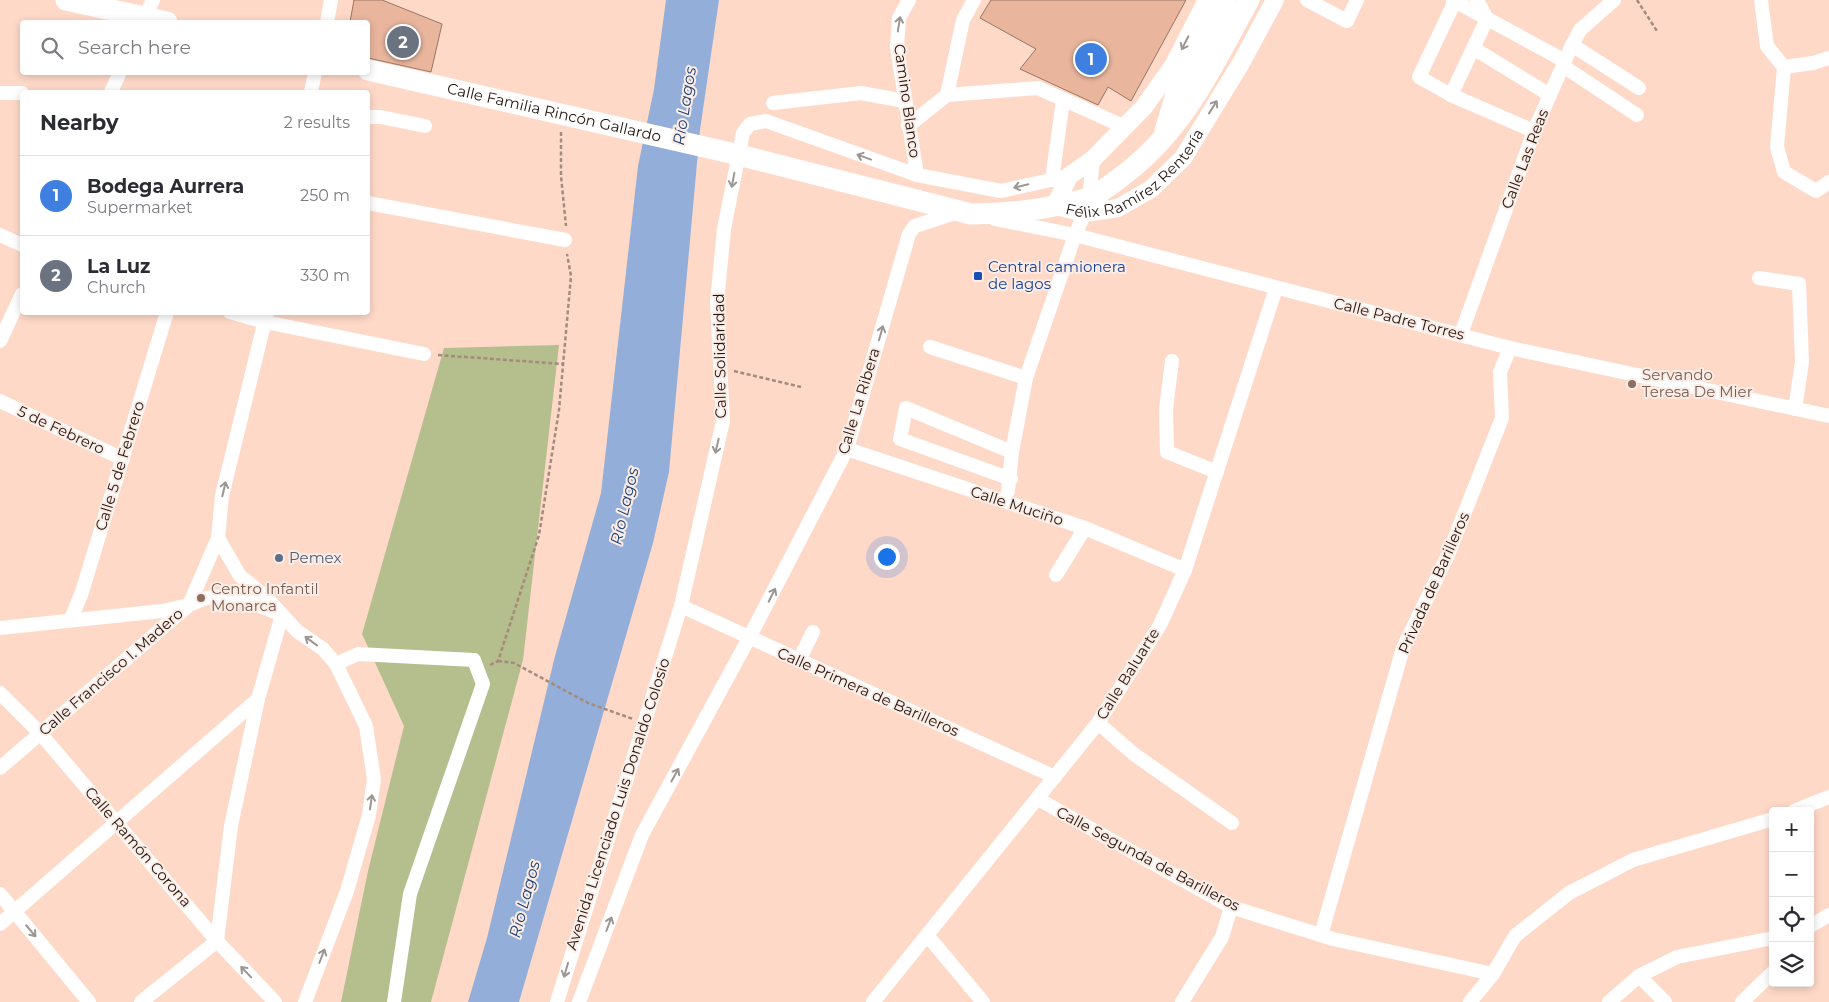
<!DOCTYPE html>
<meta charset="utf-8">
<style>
body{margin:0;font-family:Montserrat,sans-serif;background:#f7f7f7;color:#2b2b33}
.controls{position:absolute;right:15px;bottom:15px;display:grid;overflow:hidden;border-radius:5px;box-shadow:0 2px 8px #0003}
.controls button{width:45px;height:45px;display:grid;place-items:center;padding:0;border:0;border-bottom:1px solid #e1e1e2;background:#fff;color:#2b2b33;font:25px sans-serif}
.you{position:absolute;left:886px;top:556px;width:18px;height:18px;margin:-12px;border:4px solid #fff;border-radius:50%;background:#1a73e8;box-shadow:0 0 0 8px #1a73e833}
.badge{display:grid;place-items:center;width:32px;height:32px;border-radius:50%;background:#3a7b6b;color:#fff;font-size:16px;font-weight:700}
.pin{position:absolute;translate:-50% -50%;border:2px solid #fff;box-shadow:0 1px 5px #0006}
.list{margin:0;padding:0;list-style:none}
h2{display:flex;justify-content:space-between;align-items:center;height:65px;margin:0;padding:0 20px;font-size:21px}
h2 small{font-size:16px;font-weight:400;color:#7c7c81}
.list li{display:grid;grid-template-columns:32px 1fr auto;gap:15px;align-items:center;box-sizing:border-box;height:80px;padding:0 20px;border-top:1px solid #e1e1e2}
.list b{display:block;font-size:19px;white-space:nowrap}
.list p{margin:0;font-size:16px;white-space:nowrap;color:#7c7c81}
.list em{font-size:16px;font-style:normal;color:#7c7c81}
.icon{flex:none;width:28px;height:28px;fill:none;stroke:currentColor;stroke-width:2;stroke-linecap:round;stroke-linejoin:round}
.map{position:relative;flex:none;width:1829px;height:1002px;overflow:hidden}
.search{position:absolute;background:#fff;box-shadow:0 2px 8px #0003;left:20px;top:20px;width:350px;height:55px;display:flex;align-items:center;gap:12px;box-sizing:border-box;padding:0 18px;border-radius:5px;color:#7c7c81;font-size:19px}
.panel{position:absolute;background:#fff;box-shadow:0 2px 8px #0003;left:20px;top:90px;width:350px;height:225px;border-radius:5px}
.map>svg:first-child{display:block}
</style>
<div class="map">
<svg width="1829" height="1002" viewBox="0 0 1829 1002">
<rect width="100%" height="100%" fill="#ffd9c8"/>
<polygon fill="#b5be8d" points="559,345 523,660 431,1002 341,1002 368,871 404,726 362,634 444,348"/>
<polygon fill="#93afd9" points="666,0 719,0 700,130 669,472 653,543 519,1002 468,1002 487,938 555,656 601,493 638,166 654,89"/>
<g fill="#e9b59d" stroke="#987666">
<polygon points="354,0 382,0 442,24 431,72 368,58 368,22 350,22"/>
<polygon points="991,0 1186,0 1131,101 1108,87 1098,105 1020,69 1036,49 980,18"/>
</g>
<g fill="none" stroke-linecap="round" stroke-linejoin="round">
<g stroke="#a68a7d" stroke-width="2.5" stroke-dasharray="4 2.5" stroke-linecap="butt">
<polyline points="1637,0 1657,31"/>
<polyline points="561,132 561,176 566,226"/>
<polyline points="438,355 563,364"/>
<polyline points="734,371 801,387"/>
<polyline points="498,661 514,663 588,703 633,719"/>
<polyline points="490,665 498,661 539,535 559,410 571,276 567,254"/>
</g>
<g stroke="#fff" stroke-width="14">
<polyline points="909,0 899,18 897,47 917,175"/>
<polyline points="1307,0 1347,21 1357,0"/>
<polyline points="1453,0 1565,61"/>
<polyline points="1761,0 1767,46 1784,67 1813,63 1829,58"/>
<polyline points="1455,1 1419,77 1451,95 1487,19 1477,0"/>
<polyline points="142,22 153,0"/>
<polyline points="327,22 331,0"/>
<polyline points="1572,45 1639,88"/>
<polyline points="1473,48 1550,95"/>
<polyline points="1563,66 1637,115"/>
<polyline points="1784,67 1777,147 1784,172 1816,191 1829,182"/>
<polyline points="111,92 120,72"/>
<polyline points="311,92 315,72"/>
<polyline points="0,93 22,93"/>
<polyline points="947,95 1038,88 1125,127"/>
<polyline points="1451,95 1534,131"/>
<polyline points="773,103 861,93 904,101"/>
<polyline points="368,117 381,117 425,126"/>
<polyline points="908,126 947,95 963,20 974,0"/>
<polyline points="1052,180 1063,100"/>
<polyline points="368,203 565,240"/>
<polyline points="995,219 1075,235 1510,348 1829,416"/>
<polyline points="0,235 22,245"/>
<polyline points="1759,278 1799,284 1802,362 1795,409"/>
<polyline points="230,312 265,322 424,354"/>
<polyline points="1461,334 1534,131 1572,45 1580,30 1614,0"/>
<polyline points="0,341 22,294"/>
<polyline points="930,347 1026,378"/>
<polyline points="1172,361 1166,409 1167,452 1217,472"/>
<polyline points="0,401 123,459"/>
<polyline points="847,449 1085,528 1185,570"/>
<polyline points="1012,452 1026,378 1075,235 1085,213 1089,198 1093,159"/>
<polyline points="1008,491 1012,452 906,408 900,439 1011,479"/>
<polyline points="218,538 240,576 264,595 297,631 323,649 336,664 366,726 374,779 369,815 347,891 305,1002"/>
<polyline points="1056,575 1085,528"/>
<polyline points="681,606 1055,777"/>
<polyline points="71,619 82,592 167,312"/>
<polyline points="0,628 162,611 189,605 206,598 233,595 280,614"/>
<polyline points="799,660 813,632"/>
<polyline points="336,664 358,654 474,660 483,684 410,894 394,1002"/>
<polyline points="0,693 40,733 217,941 275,1002"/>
<polyline points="1098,723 1135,755 1232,823"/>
<polyline points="0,768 189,605 218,538 222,496 267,312"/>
<polyline points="1038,799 1231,907 1333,939 1493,974"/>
<polyline points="1794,811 1829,797"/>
<polyline points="0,894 89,1002"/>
<polyline points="0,924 258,699"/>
<polyline points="1810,926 1829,915"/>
<polyline points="927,935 983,1002"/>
<polyline points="1321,935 1403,648 1448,555 1502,418 1500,372 1510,348"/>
<polyline points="1639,976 1665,1002"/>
<polyline points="141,1002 217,941 231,826 258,699 282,615"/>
<polyline points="557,1002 681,606 723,421 717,302 724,229 743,133 750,124 766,121 917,175 1001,191 1069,176"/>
<polyline points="579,1002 642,835 749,638 847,449 909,234 915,226 955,213"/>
<polyline points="873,1002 1098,723 1160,625 1185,570 1276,288"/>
<polyline points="1182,1002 1222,937 1231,907"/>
<polyline points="1470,1002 1493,974 1515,936 1569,893 1633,860 1773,819"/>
<polyline points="1609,1002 1639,976 1677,957 1773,938"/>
<polyline points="1742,1002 1773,972"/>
</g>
<path stroke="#fff" stroke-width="18" id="s1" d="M1207,0L1173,66L1144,107L1093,159L1069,176L1055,206L1085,213L1118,208L1151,189L1183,158L1241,63L1275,0"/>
<g stroke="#fff" stroke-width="21">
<polyline points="66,0 167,22"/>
<path id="s2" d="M368,70L735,154L971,214C1003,214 1033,211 1064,204C1073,202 1082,201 1090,197C1103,192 1114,182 1125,174C1186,127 1213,65 1249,0"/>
<polyline points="1165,131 1176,94 1226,0"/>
</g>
</g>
<defs><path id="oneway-shaft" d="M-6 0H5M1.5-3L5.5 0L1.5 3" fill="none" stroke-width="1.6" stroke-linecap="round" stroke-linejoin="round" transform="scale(1.25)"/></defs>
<g stroke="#9c9693">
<use href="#oneway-shaft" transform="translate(899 24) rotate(-81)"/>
<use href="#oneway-shaft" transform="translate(1185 43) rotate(117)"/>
<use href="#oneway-shaft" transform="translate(1213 107) rotate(-58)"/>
<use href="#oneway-shaft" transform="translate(864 157) rotate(-160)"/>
<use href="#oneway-shaft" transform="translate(733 180) rotate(101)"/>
<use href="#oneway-shaft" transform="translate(1021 186) rotate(167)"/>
<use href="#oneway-shaft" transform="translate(881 333) rotate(-74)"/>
<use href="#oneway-shaft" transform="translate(717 446) rotate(103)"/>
<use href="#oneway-shaft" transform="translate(224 489) rotate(-77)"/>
<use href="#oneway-shaft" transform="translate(772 595) rotate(-63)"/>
<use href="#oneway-shaft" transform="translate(311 641) rotate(-144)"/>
<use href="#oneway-shaft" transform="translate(675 775) rotate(-61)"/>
<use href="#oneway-shaft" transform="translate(371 802) rotate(-82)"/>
<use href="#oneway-shaft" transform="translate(609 924) rotate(-69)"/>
<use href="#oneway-shaft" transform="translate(31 931) rotate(50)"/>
<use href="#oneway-shaft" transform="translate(322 956) rotate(-69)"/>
<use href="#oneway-shaft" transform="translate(566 970) rotate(106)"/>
<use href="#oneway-shaft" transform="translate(246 972) rotate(-134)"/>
</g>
<rect fill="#1a4fb4" stroke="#fbece5" stroke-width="2" x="973" y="271" width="10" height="10" rx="2.5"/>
<g fill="#8d6e63" stroke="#fbece5" stroke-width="2">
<circle cx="1632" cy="384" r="5"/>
<circle cx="201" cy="598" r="5"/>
</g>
<circle fill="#5c6f8a" stroke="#fbece5" stroke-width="2" cx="279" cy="558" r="5"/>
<g text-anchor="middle" stroke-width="4" stroke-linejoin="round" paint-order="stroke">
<g font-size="15" fill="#22150f" stroke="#fbece5">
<text transform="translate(907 101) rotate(82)" y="5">Camino Blanco</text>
<text dy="5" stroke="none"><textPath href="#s2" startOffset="191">Calle Familia Rincón Gallardo</textPath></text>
<text transform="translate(1525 159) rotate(-69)" y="5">Calle Las Reas</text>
<text dy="5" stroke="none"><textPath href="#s1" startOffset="355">Félix Ramírez Rentería</textPath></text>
<text transform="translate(1399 319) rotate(14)" y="5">Calle Padre Torres</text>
<text transform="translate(720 356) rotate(-91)" y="5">Calle Solidaridad</text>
<text transform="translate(859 401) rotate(-73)" y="5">Calle La Ribera</text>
<text transform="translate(61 430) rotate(25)" y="5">5 de Febrero</text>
<text transform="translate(120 466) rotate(-73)" y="5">Calle 5 de Febrero</text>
<text transform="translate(1017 506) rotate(18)" y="5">Calle Muciño</text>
<text transform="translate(1434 583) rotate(-66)" y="5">Privada de Barilleros</text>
<text transform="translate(111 672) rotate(-41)" y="5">Calle Francisco I. Madero</text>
<text transform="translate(1128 674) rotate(-58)" y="5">Calle Baluarte</text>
<text transform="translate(868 692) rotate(24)" y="5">Calle Primera de Barilleros</text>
<text transform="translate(618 804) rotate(-72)" y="5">Avenida Licenciado Luis Donaldo Colosio</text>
<text transform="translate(138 847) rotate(49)" y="5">Calle Ramón Corona</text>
<text transform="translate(1148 859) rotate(28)" y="5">Calle Segunda de Barilleros</text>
</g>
<g font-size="15" fill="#164399" stroke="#fbece5" text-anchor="start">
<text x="988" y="272">Central camionera<tspan x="988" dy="17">de lagos</tspan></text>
</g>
<g font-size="15" fill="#785e54" stroke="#fbece5" text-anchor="start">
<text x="1642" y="380">Servando<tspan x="1642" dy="17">Teresa De Mier</tspan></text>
<text x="211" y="594">Centro Infantil<tspan x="211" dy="17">Monarca</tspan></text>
</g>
<g font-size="15" fill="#4e5e75" stroke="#fbece5" text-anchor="start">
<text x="289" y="563">Pemex</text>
</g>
<g font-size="16" font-style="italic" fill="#1e4276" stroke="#fbece5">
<text transform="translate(684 106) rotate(-81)" y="6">Río Lagos</text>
<text transform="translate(624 506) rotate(-77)" y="6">Río Lagos</text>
<text transform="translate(524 899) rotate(-75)" y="6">Río Lagos</text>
</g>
</g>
</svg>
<div class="controls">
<button>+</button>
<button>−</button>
<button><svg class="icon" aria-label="locate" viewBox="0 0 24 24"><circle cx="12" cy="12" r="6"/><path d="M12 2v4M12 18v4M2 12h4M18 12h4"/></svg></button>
<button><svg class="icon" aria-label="layers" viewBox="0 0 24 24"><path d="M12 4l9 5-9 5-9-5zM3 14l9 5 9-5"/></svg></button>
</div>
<div class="you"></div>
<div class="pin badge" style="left:1091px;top:59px;background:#3f7fe0">1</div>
<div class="pin badge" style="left:403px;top:42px;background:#6b7280">2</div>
<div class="search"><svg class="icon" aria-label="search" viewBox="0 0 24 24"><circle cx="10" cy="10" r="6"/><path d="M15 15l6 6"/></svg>Search here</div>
<section class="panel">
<h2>Nearby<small>2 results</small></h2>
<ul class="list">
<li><span class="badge" style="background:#3f7fe0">1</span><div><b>Bodega Aurrera</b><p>Supermarket</p></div><em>250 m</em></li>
<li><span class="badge" style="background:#6b7280">2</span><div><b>La Luz</b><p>Church</p></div><em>330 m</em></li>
</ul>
</section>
</div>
